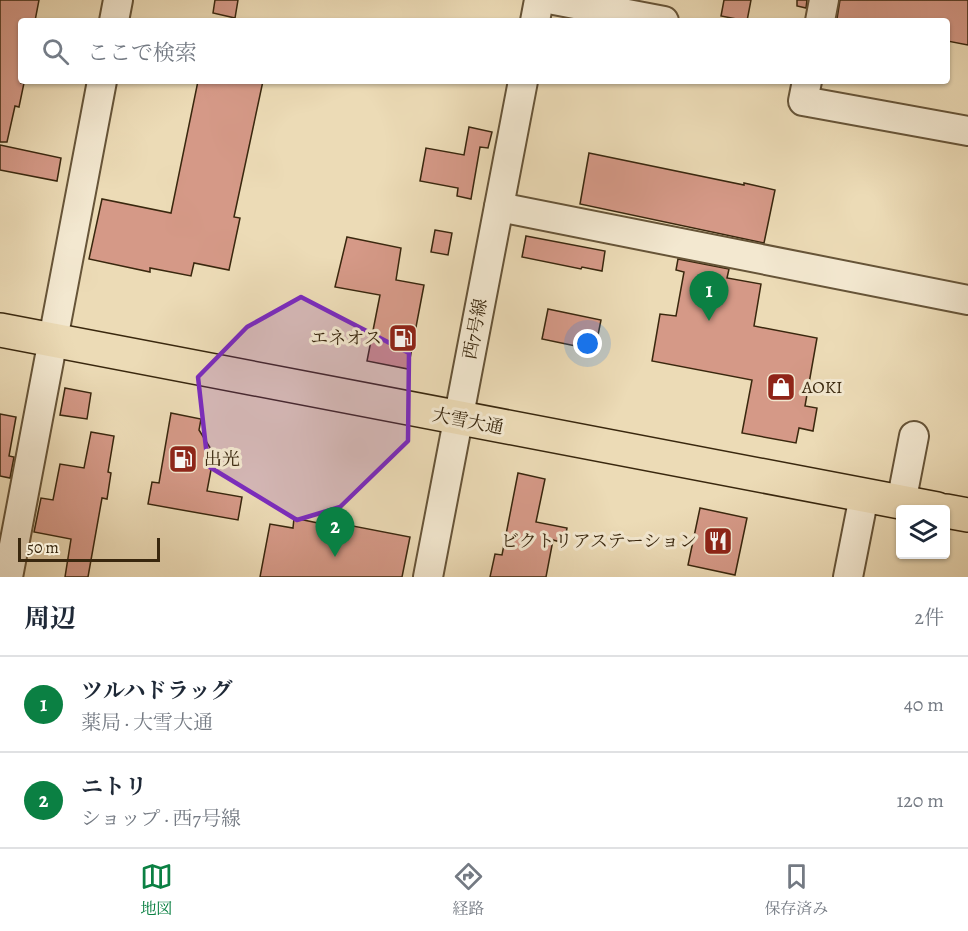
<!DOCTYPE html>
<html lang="ja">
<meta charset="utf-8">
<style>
body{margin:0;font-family:Alegreya,"Noto Serif JP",serif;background:#f2f2f3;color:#1f2937}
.controls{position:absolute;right:18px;bottom:18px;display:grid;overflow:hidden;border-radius:6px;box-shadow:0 2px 4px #0004}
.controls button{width:54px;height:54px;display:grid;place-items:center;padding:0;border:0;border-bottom:2px solid #e0e1e3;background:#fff;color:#1f2937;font:30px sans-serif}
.scale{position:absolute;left:18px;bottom:15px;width:142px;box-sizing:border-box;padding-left:6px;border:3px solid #39270e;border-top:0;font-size:16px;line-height:21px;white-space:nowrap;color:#39270e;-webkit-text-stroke:4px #f3e8d0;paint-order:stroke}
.you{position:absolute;left:588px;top:344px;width:21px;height:21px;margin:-15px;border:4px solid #fff;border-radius:50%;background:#1a73e8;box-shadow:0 0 0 9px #1a73e833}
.badge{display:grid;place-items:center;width:39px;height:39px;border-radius:50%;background:#0b8043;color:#fff;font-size:20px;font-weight:700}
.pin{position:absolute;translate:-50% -50px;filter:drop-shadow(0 2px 3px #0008)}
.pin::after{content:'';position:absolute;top:32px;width:21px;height:18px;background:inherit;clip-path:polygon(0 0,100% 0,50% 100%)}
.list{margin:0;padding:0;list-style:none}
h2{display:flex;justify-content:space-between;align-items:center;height:78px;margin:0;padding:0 24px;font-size:26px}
h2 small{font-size:20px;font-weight:400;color:#747a83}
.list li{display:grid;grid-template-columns:39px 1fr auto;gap:18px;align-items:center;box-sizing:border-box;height:96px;padding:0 24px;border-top:2px solid #e0e1e3}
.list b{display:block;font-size:22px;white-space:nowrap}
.list p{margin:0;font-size:20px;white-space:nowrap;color:#747a83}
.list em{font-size:20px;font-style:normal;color:#747a83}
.icon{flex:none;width:33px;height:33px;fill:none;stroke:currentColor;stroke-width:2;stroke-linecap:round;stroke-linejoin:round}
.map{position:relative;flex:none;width:968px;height:577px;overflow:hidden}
.search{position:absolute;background:#fff;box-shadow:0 2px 4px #0004;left:18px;right:18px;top:18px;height:66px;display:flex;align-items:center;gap:15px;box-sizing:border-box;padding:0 21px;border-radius:6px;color:#747a83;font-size:22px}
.sheet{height:270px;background:#fff}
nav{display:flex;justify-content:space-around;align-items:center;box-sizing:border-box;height:84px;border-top:2px solid #e0e1e3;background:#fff;font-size:16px;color:#747a83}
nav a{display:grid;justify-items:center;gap:3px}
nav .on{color:#0b8043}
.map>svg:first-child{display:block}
</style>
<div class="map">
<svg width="968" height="577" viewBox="0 0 968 577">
<rect width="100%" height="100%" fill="#ecdbb6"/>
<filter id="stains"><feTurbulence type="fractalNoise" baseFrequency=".00333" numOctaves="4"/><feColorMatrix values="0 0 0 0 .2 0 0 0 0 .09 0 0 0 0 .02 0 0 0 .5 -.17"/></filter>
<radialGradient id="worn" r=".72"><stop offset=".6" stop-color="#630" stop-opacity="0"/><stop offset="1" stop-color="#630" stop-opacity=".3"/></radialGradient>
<g fill="#d59987" stroke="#39270e" stroke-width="1.5">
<polygon points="0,0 39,0 35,21 21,21 21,83 24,83 19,107 15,106 7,142 0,142"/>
<polygon points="215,0 238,0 235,18 213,13"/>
<polygon points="724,0 751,0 747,21 721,16"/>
<polygon points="797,0 807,0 806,8 797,6"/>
<polygon points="840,0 968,0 968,45 947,41 947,21 837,19"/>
<polygon points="198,81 263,81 234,217 240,218 229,270 194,263 191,276 150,268 150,272 89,259 102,199 171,213"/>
<polygon points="469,127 492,132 488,148 480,147 471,199 457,196 458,188 420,181 426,148 464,155"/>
<polygon points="0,145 61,158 57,181 0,170"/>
<polygon points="589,153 744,185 744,183 775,190 764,243 580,204"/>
<polygon points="435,230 452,233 448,255 431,252"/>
<polygon points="526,236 605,251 602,271 582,267 581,269 522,257"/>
<polygon points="347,237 401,248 396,280 424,285 408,369 367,361 380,295 335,287"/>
<polygon points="678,259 729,269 727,278 761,284 754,326 817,338 805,406 817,408 813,431 799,428 796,443 742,433 752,380 652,361 660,314 676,316 684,272 676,270"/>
<polygon points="548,309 601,320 595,350 542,339"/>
<polygon points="65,388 91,393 87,419 60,415"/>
<polygon points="171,413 201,419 199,430 214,454 207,491 242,497 238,520 148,504 152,482 159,483"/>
<polygon points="0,414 16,417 9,456 14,457 10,478 0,476"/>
<polygon points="91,432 114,436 108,472 111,473 107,499 102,498 88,577 65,577 71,539 34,532 41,498 53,500 60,464 84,468"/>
<polygon points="518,473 545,479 536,522 567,528 564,543 553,540 546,577 490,577 495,554 502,555"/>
<polygon points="700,508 747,518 735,575 688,565"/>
<polygon points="294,518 347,529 348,525 410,537 402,577 260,577 270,524 293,528"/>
</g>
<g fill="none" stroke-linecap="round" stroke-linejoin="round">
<g stroke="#665438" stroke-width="32">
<g id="minor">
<polyline points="554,0 664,21"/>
<polyline points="114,21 118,0"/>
<polyline points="535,21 539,0"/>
<polyline points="820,21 824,0"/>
<polyline points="807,81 803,101 968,131"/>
<polyline points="499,207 968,300"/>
<polyline points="901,503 914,436"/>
<polyline points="8,577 102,81"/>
<polyline points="428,577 523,81"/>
<polyline points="848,577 864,496"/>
</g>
</g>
<g stroke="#39270e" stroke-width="36">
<g id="highway">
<polyline points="0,330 937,509"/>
<polyline points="946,511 968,515"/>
</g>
</g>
<use href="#minor" stroke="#f3e8d0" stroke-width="28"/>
<use href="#highway" stroke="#ecdbb6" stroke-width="33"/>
</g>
<path fill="#7b2cbf" fill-opacity="0.2" stroke="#7b2cbf" stroke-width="4.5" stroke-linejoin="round" d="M301,297L409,353L408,441L340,507L297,520L208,466L198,377L247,327Z"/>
<defs>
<g id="fuel-square" transform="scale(1.5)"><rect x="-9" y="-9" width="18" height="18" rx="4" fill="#8f2418" stroke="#f3e8d0"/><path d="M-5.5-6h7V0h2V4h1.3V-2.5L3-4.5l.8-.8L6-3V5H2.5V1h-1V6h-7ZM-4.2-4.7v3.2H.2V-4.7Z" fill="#fff"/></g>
<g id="shop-square" transform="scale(1.5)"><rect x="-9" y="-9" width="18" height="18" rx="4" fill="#8f2418" stroke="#f3e8d0"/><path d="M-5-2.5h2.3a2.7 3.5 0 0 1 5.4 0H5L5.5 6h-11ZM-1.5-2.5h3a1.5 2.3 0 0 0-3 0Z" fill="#fff"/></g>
<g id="restaurant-square" transform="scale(1.5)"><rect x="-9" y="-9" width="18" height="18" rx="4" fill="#8f2418" stroke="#f3e8d0"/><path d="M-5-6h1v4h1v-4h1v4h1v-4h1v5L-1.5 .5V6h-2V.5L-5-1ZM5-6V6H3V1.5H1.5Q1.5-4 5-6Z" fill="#fff"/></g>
</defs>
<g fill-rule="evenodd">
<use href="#fuel-square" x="403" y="338"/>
<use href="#shop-square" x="781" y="387"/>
<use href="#fuel-square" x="183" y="459"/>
<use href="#restaurant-square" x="718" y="541"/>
</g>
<g text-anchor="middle" stroke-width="6" stroke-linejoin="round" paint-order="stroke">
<g font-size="18" fill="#39270e" stroke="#f3e8d0">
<text transform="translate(475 329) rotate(-79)" y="6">西7号線</text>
<text transform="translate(468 421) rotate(11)" y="6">大雪大通</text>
</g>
<g font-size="18" fill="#39270e" stroke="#f3e8d0" text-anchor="end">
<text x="382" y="344">エネオス</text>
<text x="802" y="393" text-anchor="start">AOKI</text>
<text x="204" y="465" text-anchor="start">出光</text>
<text x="697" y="547">ビクトリアステーション</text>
</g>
</g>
<rect width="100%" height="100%" filter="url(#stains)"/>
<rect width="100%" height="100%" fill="url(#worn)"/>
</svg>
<div class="controls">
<button><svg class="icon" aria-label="layers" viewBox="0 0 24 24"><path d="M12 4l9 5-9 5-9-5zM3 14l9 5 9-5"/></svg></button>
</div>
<div class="scale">50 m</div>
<div class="you"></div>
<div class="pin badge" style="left:709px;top:321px">1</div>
<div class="pin badge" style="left:335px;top:557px">2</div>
<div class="search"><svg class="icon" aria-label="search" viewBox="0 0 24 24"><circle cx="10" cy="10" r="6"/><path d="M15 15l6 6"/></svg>ここで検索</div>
</div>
<section class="sheet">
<h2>周辺<small>2件</small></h2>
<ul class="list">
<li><span class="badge">1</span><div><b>ツルハドラッグ</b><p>薬局 · 大雪大通</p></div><em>40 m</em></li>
<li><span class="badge">2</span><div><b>ニトリ</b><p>ショップ · 西7号線</p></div><em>120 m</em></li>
</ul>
</section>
<nav>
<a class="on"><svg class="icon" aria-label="map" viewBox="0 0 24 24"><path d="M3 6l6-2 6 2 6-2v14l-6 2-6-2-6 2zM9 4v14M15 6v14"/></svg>地図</a>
<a><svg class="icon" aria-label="directions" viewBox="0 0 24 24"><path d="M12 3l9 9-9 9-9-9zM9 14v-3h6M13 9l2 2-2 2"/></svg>経路</a>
<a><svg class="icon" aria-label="saved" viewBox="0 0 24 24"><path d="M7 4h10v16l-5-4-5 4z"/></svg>保存済み</a>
</nav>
